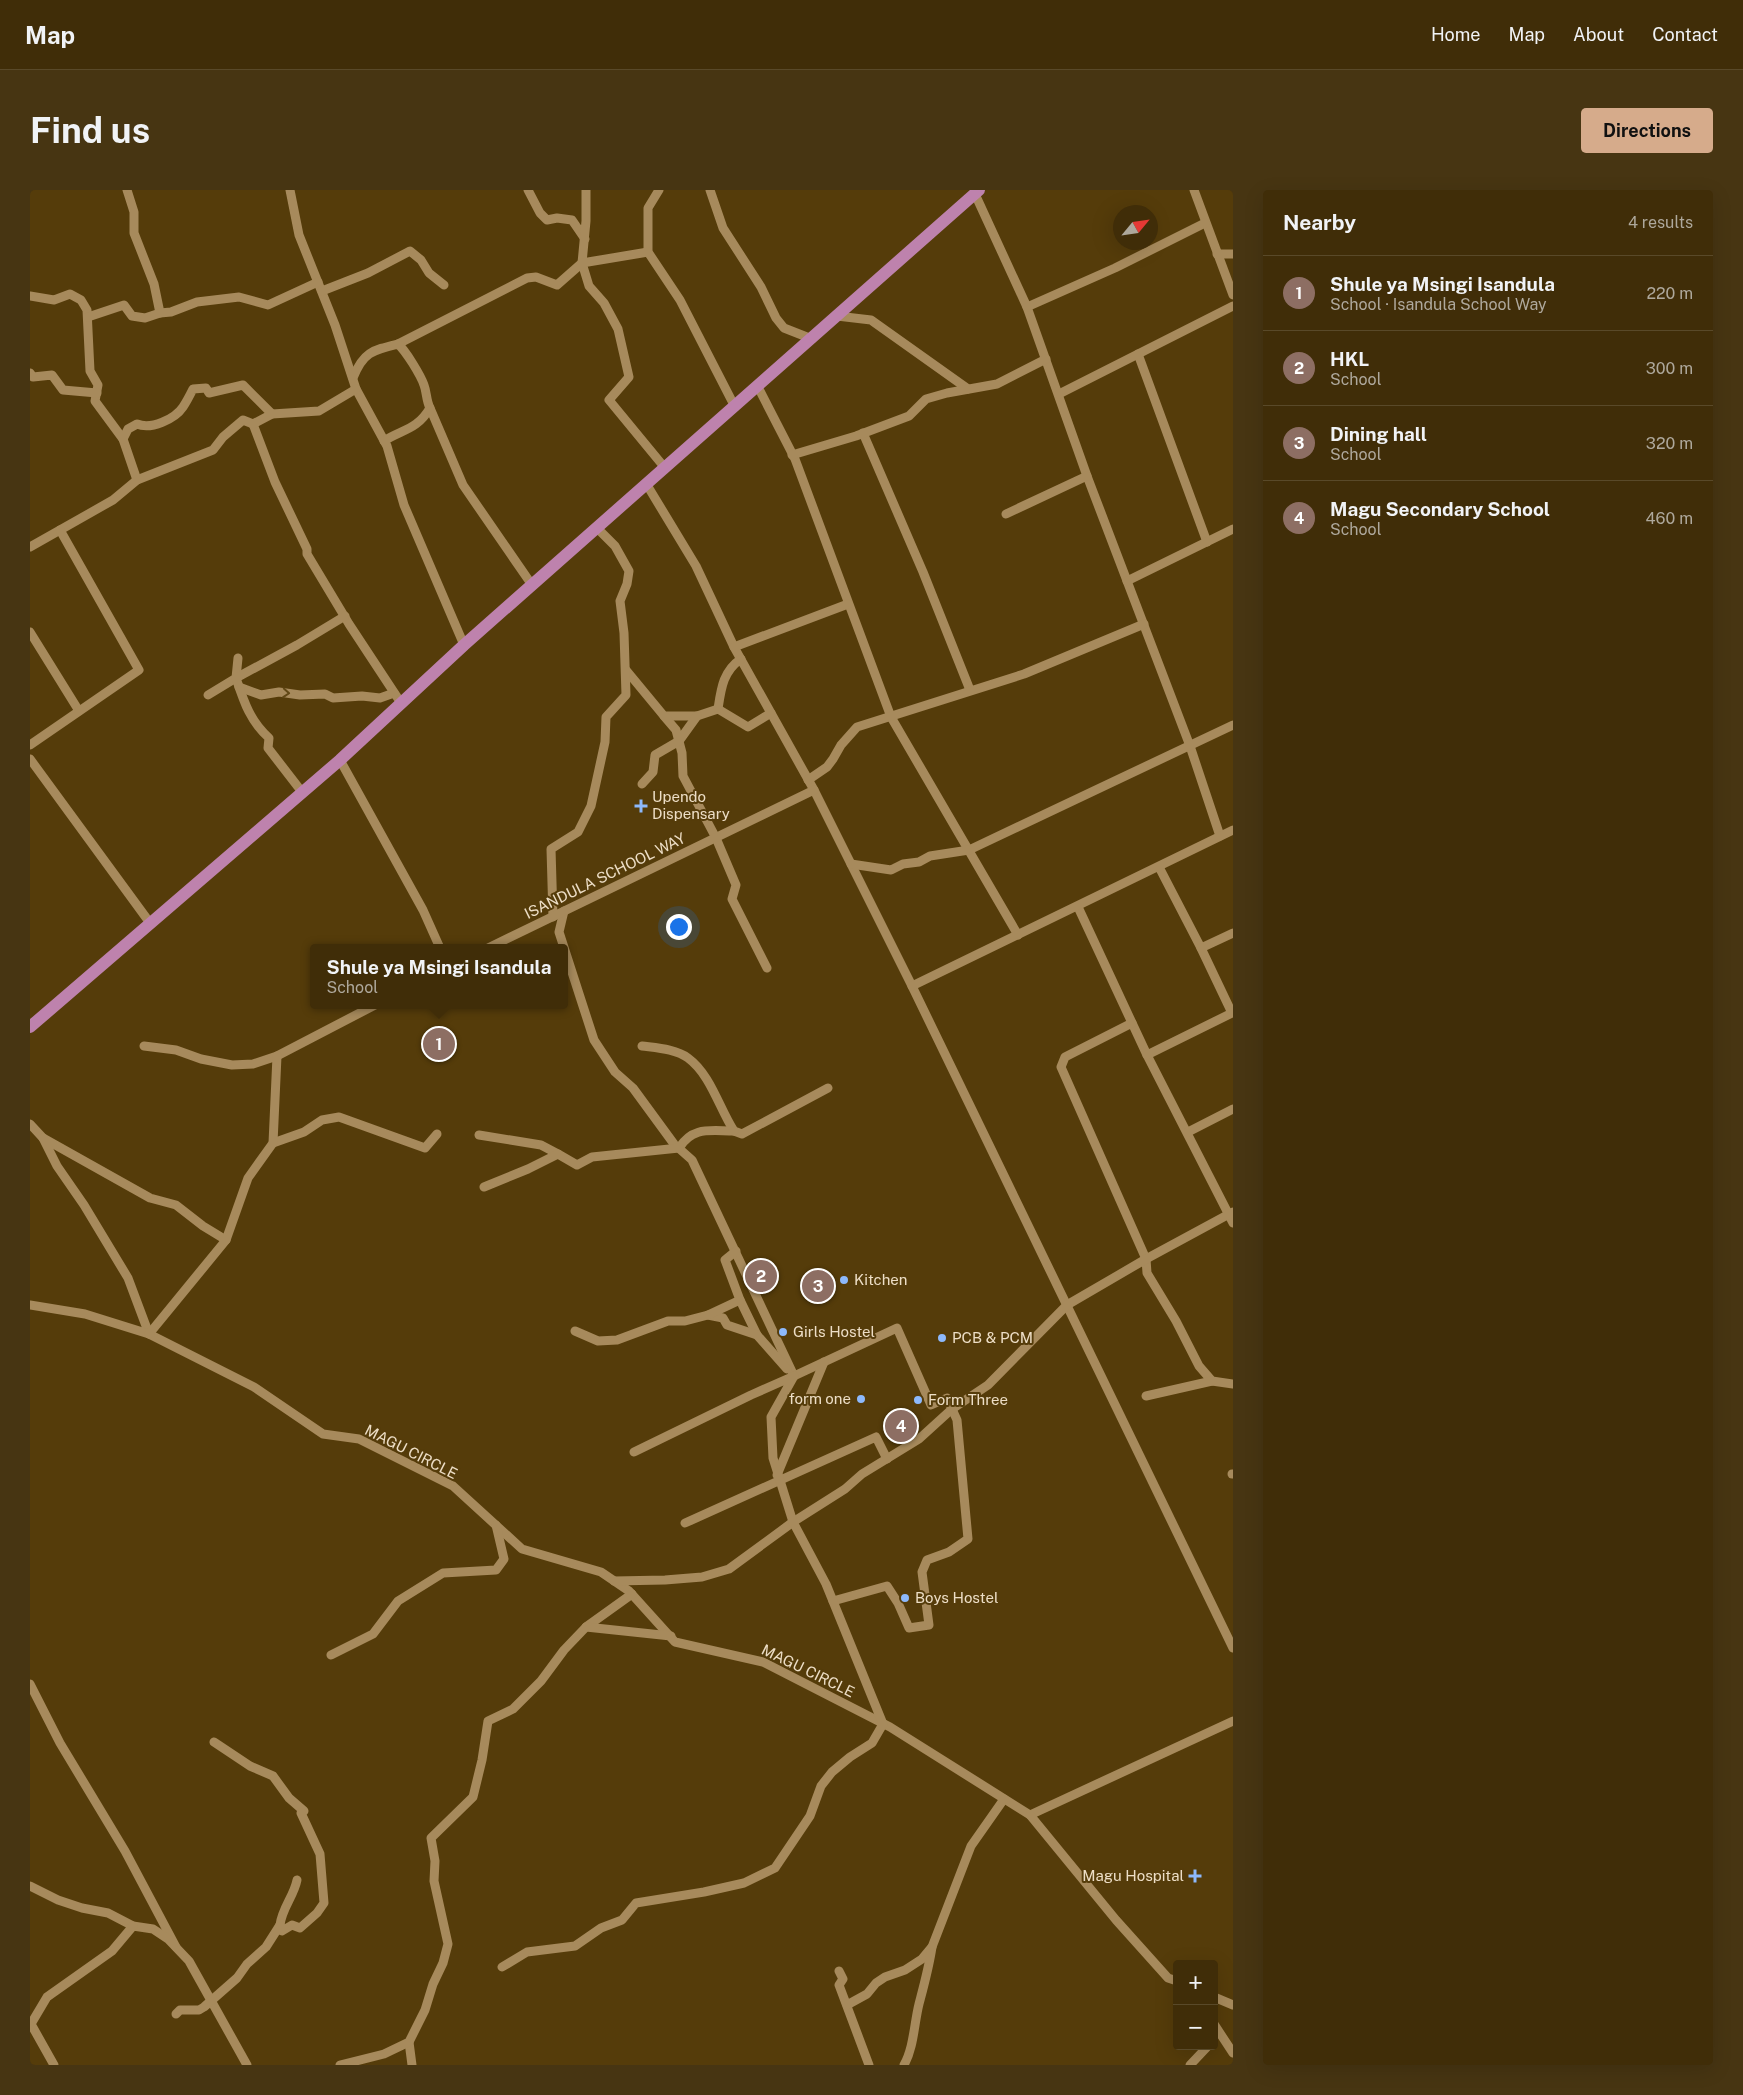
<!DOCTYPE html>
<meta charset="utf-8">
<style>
body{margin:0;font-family:"Public Sans",sans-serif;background:#473512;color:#f1f3f6}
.controls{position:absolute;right:15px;bottom:15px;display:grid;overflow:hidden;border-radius:5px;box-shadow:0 5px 20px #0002}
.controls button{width:45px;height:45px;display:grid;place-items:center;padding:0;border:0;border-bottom:1px solid #594929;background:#402d08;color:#f1f3f6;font:25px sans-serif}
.compass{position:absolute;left:1083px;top:15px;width:45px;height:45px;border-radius:50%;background:#402d08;box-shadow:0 5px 20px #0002;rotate:61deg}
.you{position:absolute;left:648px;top:736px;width:18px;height:18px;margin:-12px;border:4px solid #fff;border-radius:50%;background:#1a73e8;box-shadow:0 0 0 8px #1a73e833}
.badge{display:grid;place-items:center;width:32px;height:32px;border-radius:50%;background:#d6ab8b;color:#fff;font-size:16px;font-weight:700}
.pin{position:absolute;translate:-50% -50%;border:2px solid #fff;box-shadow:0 1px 5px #0006}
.popup{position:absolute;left:280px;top:754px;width:258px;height:65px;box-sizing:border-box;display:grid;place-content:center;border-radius:5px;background:#402d08;filter:drop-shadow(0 1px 4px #0005);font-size:16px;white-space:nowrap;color:#aea89c}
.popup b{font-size:19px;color:#f1f3f6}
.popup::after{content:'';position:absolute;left:50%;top:100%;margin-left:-10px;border:10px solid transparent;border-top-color:#402d08}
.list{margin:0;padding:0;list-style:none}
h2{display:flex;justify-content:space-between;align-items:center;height:65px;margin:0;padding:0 20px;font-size:21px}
h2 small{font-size:16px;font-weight:400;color:#aea89c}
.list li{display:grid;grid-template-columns:32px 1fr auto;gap:15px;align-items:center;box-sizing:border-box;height:75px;padding:0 20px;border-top:1px solid #594929}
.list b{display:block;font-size:19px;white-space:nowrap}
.list p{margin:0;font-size:16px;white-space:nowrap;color:#aea89c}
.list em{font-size:16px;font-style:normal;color:#aea89c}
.map{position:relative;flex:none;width:1203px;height:1875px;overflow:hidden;border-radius:5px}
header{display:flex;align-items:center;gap:30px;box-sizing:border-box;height:70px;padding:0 25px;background:#402d08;border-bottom:1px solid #594929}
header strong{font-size:24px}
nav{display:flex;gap:28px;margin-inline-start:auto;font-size:18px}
.intro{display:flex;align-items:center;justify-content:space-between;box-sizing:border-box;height:120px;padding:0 30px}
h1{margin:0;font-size:35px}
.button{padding:12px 22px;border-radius:5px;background:#d6ab8b;color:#111;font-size:18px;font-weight:700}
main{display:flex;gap:30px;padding:0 30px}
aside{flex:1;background:#402d08;border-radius:5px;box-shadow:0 5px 20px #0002}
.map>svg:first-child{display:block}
</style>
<header>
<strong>Map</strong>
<nav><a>Home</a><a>Map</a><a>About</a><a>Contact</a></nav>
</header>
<div class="intro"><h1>Find us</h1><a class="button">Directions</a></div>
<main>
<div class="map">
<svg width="1203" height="1875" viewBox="0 0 1203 1875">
<rect width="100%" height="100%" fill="#553c0a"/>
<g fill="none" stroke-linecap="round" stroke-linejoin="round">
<g stroke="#a78a5c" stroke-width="9">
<polyline points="97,0 104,22 104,43 124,94 130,123"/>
<polyline points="260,0 269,45 305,135 326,199 357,256 374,315 434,455"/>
<polyline points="498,0 510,23 517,30 527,28 542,30 555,49"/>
<polyline points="556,0 556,31 552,73 559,96 574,113 588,139 599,187 579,210 635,278"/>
<polyline points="629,0 618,18 618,62 650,110 705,217"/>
<polyline points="680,0 693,38 731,97 746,128 754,138 782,149"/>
<polyline points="1164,0 1203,105"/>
<polyline points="945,4 997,117 1057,286 1160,556 1190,646"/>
<polyline points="1187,64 1203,64"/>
<polyline points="292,101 338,83 380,61 391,70 399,83 414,95"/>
<polyline points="0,106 24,110 40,104 51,110 57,120 60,181 68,195 65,211 93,249 107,290"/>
<polyline points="997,117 1085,78 1175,33"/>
<polyline points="807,126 841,130 938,199"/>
<polyline points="58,127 94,115 102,126 115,128 130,123 141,122 167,112 209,107 238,115 288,92"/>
<polyline points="368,154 497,88 506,87 527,95 552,73 618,62"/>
<polyline points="1108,164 1177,352"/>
<polyline points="0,183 3,187 22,185 33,200 67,203"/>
<path d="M323,188C333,162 343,160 368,154C376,161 391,186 394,195C397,203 396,210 400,218C387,240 373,239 354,251"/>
<polyline points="728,197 765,269 861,527 988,745"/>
<polyline points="1029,204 1203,116"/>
<polyline points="400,218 433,295 502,395"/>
<polyline points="223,234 245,292 277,359 277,364 319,434 371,513"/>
<polyline points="833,243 893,382 940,500"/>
<path d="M93,249L98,239L107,234C121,240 145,229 153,217C157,211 160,205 163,199L176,198L179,203L213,195L242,224"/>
<polyline points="762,265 826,246 879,226 896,209 917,203 967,194 1016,169"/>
<polyline points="617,295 666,376 704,457 784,600 882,796 1203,1458"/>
<polyline points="976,324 1057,286"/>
<polyline points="0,357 83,310 107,290 183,260 193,247 213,230 223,234 242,224 289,221 326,199"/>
<polyline points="1097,391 1203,339"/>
<polyline points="0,442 49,521"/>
<polyline points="704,457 818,414"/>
<polyline points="596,480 634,526 667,526 688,519 718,537 741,523"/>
<polyline points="209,497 231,505 249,502 270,505 295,504 303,508 332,506 350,508 364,503"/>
<polyline points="178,505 206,488 208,468"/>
<path d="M688,519C691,499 693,481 711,469"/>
<polyline points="634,526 646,540 652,563 653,586 686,648 706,695 702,709 737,778"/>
<polyline points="0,555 109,480 30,340"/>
<polyline points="0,569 120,733"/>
<polyline points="310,570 393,720 410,758"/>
<polyline points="778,590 797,577 803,569 811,555 827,537 994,484 1114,434"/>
<polyline points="612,594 623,582 625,565 649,551 667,526"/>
<path d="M272,602L238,558L239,548C220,531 214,512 206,488L267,455L315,426"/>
<polyline points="821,674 861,680 873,674 889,672 900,666 939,660 1203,535"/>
<polyline points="1129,677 1171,758"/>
<polyline points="1048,717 1117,865 1203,1033"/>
<polyline points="534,721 529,742 564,850 585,882 603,898 644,954 662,970 764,1186"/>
<polyline points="523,727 521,659 548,642 561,616 575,552 576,527 596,505 594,443 590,411 597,394 599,381 585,356 567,338"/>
<polyline points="458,758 784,600"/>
<polyline points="882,796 1203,640"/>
<polyline points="1102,833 1035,867 1031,877 1116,1069 1117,1083 1146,1131 1169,1176 1182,1191 1203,1194"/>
<polyline points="114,856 146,860 171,869 202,875 223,874 247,866 345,815"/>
<path d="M612,856C627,858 646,859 658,868C681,885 689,918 704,941L712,944L798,898"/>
<polyline points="1117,865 1202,823 1171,758 1203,743"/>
<polyline points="0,934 13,948 120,1008 146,1015 173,1036 196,1050"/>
<polyline points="1158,942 1203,919"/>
<polyline points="449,945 511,955 528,964"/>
<polyline points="13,948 27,976 54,1015 98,1088 119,1144"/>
<polyline points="243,953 274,942 292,930 309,927 395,958 407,944"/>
<path d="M454,997L498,979L528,964L547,975L562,967L649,958C663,936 680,941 704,941"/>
<polyline points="710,1110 727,1145"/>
<polyline points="0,1115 55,1124 119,1144 224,1197 293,1244 329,1249 423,1296 492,1359 571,1382 599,1401 645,1452 733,1472 860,1537 1000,1625 1203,1531"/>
<polyline points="678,1125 693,1128 697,1135 727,1145 757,1179"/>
<polyline points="545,1141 568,1151 587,1150 638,1131 655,1131 678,1125 710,1110 695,1070 706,1061"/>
<polyline points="119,1144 196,1050 218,988 243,953 247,866"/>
<polyline points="764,1186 867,1138 901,1215 917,1208 927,1230 938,1349 919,1362 897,1370 892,1382 899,1435 879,1438 868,1413 857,1396 803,1411"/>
<polyline points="1116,1206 1182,1191"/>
<polyline points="1202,1284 1203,1284"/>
<polyline points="747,1285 794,1172"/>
<polyline points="655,1333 846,1247 857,1269"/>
<polyline points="584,1391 635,1390 672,1387 699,1379 763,1332 815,1299 832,1284 889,1249 922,1219 958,1195 1037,1115 1116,1069 1203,1022"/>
<polyline points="556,1437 602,1404"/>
<polyline points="301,1465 343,1444 368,1411 413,1383 466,1380 474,1369 466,1335"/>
<polyline points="0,1494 30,1553 95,1661 146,1757"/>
<polyline points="184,1552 220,1576 243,1586 259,1608 274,1621"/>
<polyline points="1000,1625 1086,1730 1138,1788 1147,1791"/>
<polyline points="0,1696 28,1710 52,1718 78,1723 103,1736 123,1739 138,1749 159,1771 217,1875"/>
<path d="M250,1735C252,1718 264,1706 267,1690"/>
<polyline points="472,1777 497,1762 545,1756 571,1738 592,1730 606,1713 674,1702 714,1693 745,1678 780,1626 791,1596 802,1582 820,1567 842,1553 853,1534 796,1394 763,1332 743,1268 741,1227 764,1186 721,1205 604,1262"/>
<polyline points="809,1781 813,1789 809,1795 839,1875"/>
<polyline points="1184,1807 1203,1815"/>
<polyline points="817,1815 837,1804 846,1793 855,1787 875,1780 892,1769 902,1757 941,1656 974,1609"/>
<polyline points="146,1824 150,1820 169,1820 174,1817 207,1788 217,1774 236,1757 250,1735 252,1741 262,1735 270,1738 287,1723 294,1713 290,1664 271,1623"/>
<polyline points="1184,1834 1203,1863"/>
<polyline points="379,1852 382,1875"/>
<polyline points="24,1875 1,1834 17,1807 82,1761 103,1736"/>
<polyline points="310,1875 354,1864 379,1852 395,1820 403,1794 413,1773 418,1754 404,1691 405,1671 401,1648 443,1607 452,1570 458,1531 483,1519 511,1491 534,1460 556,1437 641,1446"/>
<path d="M874,1875C884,1857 884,1834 889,1814C894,1795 899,1777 902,1757"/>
<polyline points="1160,1875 1178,1856"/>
</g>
<polyline stroke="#be82ad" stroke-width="12" points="0,837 310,570 434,455 949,0"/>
</g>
<defs><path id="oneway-chevron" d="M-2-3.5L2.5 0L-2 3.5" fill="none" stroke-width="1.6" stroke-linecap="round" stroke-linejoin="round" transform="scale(1.25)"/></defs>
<use stroke="#614816" href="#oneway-chevron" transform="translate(256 503) rotate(4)"/>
<g fill="#8db9fc" stroke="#553c0a" stroke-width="2">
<path d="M608.5 608.5h5v5h5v5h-5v5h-5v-5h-5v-5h5z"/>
<circle cx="814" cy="1090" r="5"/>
<circle cx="753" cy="1142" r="5"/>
<circle cx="912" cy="1148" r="5"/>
<circle cx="831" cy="1209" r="5"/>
<circle cx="888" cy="1210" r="5"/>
<circle cx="875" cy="1408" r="5"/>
<path d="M1162.5 1678.5h5v5h5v5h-5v5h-5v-5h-5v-5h5z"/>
</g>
<g text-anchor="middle" stroke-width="4" stroke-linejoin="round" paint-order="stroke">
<g font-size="15" fill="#eddec6" stroke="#553c0a" text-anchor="start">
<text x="622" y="612">Upendo<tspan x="622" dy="17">Dispensary</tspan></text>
<text x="824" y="1095">Kitchen</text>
<text x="763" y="1147">Girls Hostel</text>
<text x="922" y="1153">PCB &amp; PCM</text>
<text x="821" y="1214" text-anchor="end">form one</text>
<text x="898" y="1215">Form Three</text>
<text x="885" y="1413">Boys Hostel</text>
<text x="1154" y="1691" text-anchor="end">Magu Hospital</text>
</g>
<g font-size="15" fill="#eddec6" stroke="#553c0a">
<text transform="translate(575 686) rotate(-26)" y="5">ISANDULA SCHOOL WAY</text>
<text transform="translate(381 1262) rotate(27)" y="5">MAGU CIRCLE</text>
<text transform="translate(778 1481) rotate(26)" y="5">MAGU CIRCLE</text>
</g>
</g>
</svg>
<div class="controls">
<button>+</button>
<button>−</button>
</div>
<svg class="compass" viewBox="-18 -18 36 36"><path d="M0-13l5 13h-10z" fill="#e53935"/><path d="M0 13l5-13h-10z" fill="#aea89c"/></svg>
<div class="you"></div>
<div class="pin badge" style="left:409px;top:854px;background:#8d6e63">1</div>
<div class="popup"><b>Shule ya Msingi Isandula</b>School</div>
<div class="pin badge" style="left:731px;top:1086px;background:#8d6e63">2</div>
<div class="pin badge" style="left:788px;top:1096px;background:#8d6e63">3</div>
<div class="pin badge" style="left:871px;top:1236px;background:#8d6e63">4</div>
</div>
<aside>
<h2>Nearby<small>4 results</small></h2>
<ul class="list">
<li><span class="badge" style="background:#8d6e63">1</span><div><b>Shule ya Msingi Isandula</b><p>School · Isandula School Way</p></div><em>220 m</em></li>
<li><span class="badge" style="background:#8d6e63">2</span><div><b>HKL</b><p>School</p></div><em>300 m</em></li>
<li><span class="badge" style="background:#8d6e63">3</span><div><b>Dining hall</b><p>School</p></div><em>320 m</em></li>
<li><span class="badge" style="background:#8d6e63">4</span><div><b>Magu Secondary School</b><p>School</p></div><em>460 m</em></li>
</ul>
</aside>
</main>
